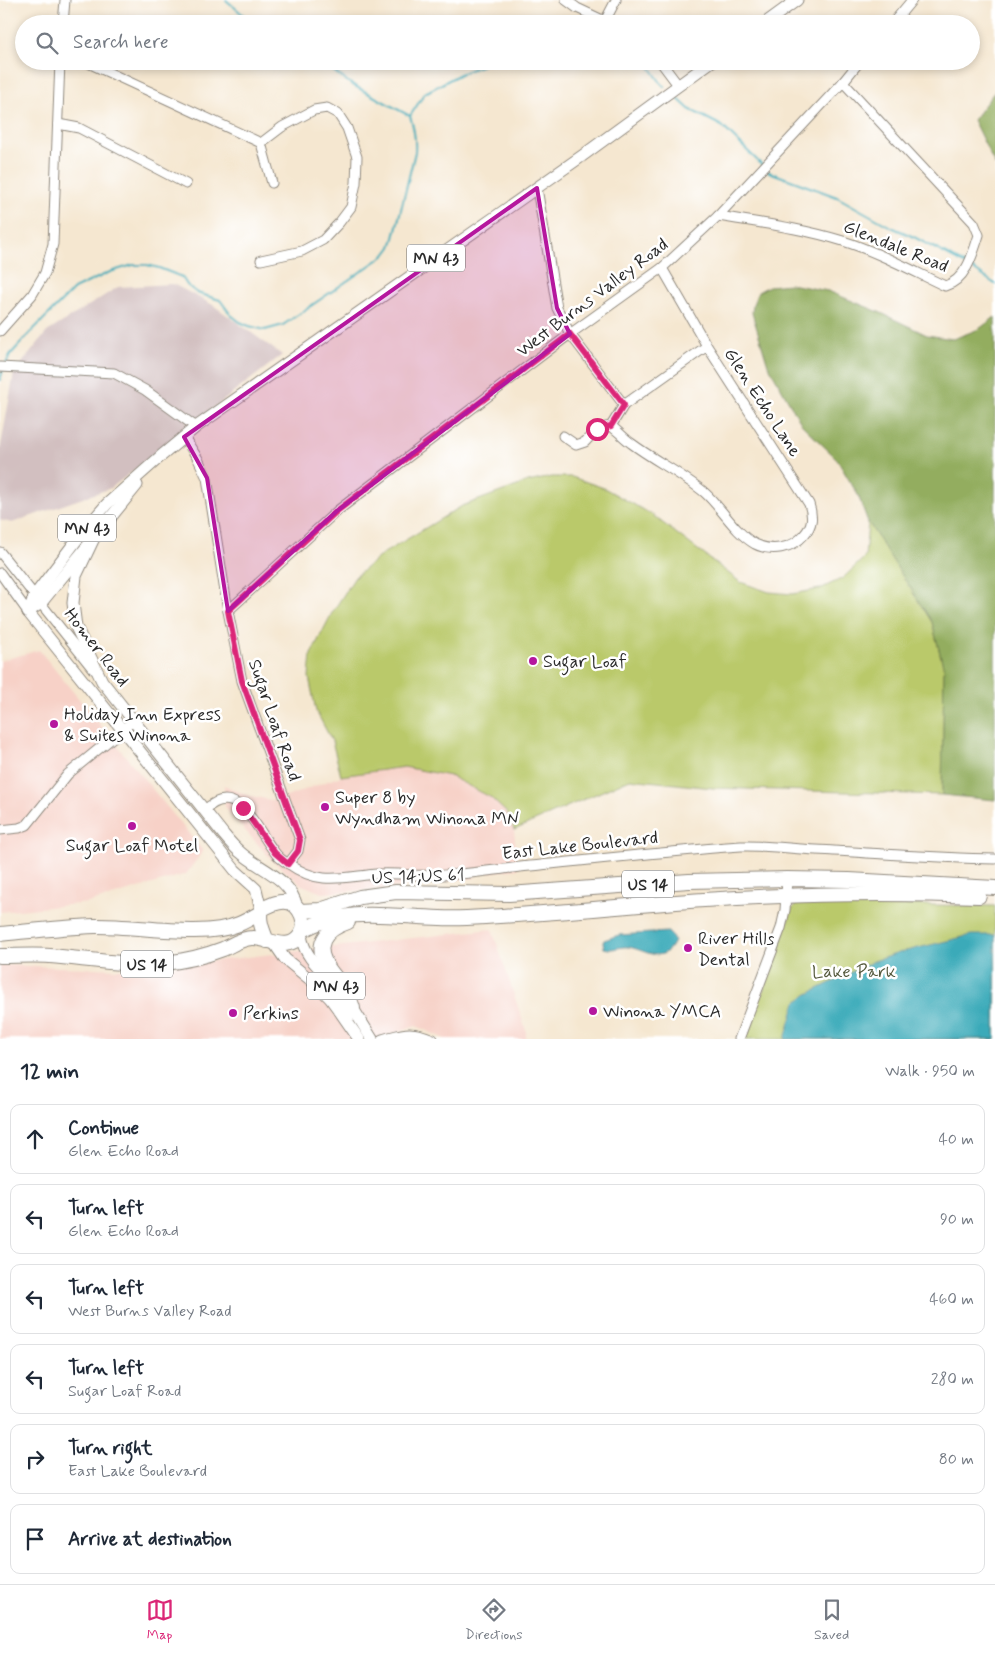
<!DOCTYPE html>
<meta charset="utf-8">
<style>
body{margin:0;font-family:Mynerve,sans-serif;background:#f6f6f7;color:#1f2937}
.stop{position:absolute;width:15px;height:15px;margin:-11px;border:4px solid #db2777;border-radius:50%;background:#fff}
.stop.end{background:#db2777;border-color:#fff;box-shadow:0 1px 5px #0008}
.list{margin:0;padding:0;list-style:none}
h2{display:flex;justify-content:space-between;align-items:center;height:65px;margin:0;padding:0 20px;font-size:21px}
h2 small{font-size:16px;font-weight:400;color:#747a83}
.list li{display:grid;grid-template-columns:32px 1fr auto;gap:15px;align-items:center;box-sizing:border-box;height:70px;margin:0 10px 10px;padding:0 10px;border:1px solid #e0e1e3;border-radius:10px}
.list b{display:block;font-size:19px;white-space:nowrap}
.list p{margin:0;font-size:16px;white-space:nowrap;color:#747a83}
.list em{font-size:16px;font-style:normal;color:#747a83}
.icon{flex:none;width:28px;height:28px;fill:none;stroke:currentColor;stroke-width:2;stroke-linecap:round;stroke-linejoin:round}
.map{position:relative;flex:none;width:995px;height:1039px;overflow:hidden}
.search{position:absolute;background:#fff;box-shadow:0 2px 8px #0003;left:15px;right:15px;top:15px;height:55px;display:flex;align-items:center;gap:12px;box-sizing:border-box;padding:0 18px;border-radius:28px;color:#747a83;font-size:19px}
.sheet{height:545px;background:#fff}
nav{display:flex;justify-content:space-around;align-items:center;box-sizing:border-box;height:70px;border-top:1px solid #e0e1e3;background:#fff;font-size:14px;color:#747a83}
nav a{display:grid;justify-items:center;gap:2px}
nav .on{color:#db2777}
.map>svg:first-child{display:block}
</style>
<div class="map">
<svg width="995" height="1039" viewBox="0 0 995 1039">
<rect width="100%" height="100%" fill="#fff"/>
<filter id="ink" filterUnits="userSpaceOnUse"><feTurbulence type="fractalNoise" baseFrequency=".02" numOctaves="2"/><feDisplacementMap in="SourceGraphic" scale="10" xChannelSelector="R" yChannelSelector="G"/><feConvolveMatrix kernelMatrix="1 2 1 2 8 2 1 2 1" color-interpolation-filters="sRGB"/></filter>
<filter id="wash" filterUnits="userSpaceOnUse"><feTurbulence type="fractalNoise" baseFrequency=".0096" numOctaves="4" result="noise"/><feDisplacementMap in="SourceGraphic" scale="20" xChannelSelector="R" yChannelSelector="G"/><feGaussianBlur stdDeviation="1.12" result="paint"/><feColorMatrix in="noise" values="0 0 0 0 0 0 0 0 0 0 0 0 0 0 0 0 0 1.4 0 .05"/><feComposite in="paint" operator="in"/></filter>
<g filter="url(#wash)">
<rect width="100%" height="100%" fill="#f5e7d0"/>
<g fill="#f7d1c7">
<polygon points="39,650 203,851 186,874 88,903 0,912 0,661"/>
<polygon points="404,767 450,776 490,797 508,814 514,830 518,869 474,874 475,878 381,889 323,893 302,885 273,861 225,808 224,785 246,795 276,801 341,776"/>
<polygon points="492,929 526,1031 526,1039 445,1039 416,1026 379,1039 0,1039 0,965 120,969 169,966"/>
</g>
<polygon fill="#d2bfc0" points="173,284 213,305 282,355 111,488 12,523 0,520 0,450 14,373 47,332 118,287"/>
<g fill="#bac96b" stroke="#727a4b">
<polygon points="551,477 572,477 604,488 651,514 740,582 769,592 792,594 820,589 843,578 865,557 868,522 932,622 944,669 942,795 713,788 630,779 514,830 508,814 490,797 450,776 404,767 341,776 332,741 316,711 309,677 311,654 332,613 355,577 384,553 462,506 528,482"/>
<polygon points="797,903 995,906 995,1039 746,1039 792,909"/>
</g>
<g fill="#93ad5f" stroke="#5f6c45">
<polygon points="995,91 995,165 973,120"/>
<polygon points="790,284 828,291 879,312 927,335 953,339 979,329 995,317 995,800 942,795 944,669 932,622 868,522 858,495 836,458 802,425 768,365 752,313 753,304 758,292 769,286"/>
</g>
<g fill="#3baab9" stroke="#336a72">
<path d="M668,932L671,935L674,941C663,966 647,950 628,947C620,946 614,951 604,948L603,942L604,940L619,935Z"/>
<polygon points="971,935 995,935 995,1039 785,1039 796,1002 808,994 874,961 902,952"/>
</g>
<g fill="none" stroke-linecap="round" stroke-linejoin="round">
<g stroke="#3baab9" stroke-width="2">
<polyline points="226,0 247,18 259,24"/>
<polyline points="646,61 661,83 665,87"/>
<polyline points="674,95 689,109 722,126 762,165"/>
<polyline points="410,116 425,93 460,74 492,61"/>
<polyline points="766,169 769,172 837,197 889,226 914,237 966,265"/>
<polyline points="970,267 995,284"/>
<path d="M6,364L10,355L30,333L74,289L110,272L133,265H147L159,268L182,277L187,285L197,293L220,300L231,315L240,322L249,326L265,330L283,325L385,255L391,247L394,238L415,152C416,139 414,128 410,116L351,84L329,68L317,61"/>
<polyline points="0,380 3,370"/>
</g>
</g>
</g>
<g filter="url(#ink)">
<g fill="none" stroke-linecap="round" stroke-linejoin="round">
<g stroke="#90897e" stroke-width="11">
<g id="minor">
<polyline points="566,0 577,8 611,24"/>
<polyline points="605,21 616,0"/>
<polyline points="63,24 65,0"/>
<polyline points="892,24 912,0"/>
<polyline points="84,61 261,143 272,183"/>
<polyline points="660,61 678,85"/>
<polyline points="58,124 79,128 186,184"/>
<polyline points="261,143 282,127 314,110 327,108 338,114 347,128 357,157 356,183 351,207 339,223 323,240 302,251 261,260"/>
<polyline points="537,188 557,308 570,334 624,405"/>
<path d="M718,216C759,223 802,228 843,241C878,252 911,270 945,286C966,280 973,254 979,235L974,223L843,82"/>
<path d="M662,268L707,346L809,504C813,516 813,525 804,535C792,549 771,552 755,544C734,532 722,508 704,492C681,473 655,461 631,443C624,438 618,431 611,426L624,405L707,346"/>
<polyline points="0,331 32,295 45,273 53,244 60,61"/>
<polyline points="0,367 114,373 145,390 196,427"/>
<polyline points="563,436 576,445 585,442 597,429 611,426"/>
<polyline points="184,437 198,459 207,478 228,611 242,681 300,840 298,851 288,864"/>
<polyline points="0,552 93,669"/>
<polyline points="0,573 28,612"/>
<polyline points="228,611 337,511 570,334 662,268 718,216 843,82 860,61"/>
<path d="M205,810C237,779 257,829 273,850C277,856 283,861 289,864C319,886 343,877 377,874C389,873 402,874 414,875C453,877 491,870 530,866C600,859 671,851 741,846C766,845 792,849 816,850C876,853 935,858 995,859"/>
<polyline points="0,830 19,828 27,825 68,774 133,721"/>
<polyline points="332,994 342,1004 350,1017"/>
<path d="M382,1039C404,1033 410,1029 433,1039"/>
<polyline points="739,1039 781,928 785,910 787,879"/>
</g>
</g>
<g stroke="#90897e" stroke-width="13">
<g id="major">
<polyline points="764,24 797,0"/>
<path d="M95,536L76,576L73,603L76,627L102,681L224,835C229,841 234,847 240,852C260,870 290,877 297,907"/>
<polyline points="28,612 35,595 82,533 107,504 161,456 196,427 582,156 712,61"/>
<polyline points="28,612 235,870 256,889 261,910"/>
<polyline points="28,612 41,603 137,485"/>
<path d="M301,935C304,956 319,968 333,982"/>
<polyline points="274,943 285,959 317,985 330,998 341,1013 359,1039"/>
<polyline points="349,1002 372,1039"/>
</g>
</g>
<g stroke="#90897e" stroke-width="16">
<g id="highway">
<polyline points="300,911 320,910 360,897 396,892 509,894 689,881 787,879 849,880 995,888"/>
<path d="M348,922C324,930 313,946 329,969C334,976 340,983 346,990C349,996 351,1002 353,1008"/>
<path d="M303,930C346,906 394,917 440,918C455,919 470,918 485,917C558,913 631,905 704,900C795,894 887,892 979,896"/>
<path d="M0,934C31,931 64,927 95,926C137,925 202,939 239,924C246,921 253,917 260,913"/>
<path d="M0,956C17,956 33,955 50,956C88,959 125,966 164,963C184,961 205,956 223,949C232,945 242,938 252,938C268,937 289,954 301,934C304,929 304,922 302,916C294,895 276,901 261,910C258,920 263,931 267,941"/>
</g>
</g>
<use href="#minor" stroke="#fff" stroke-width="9"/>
<use href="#major" stroke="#fff" stroke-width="11"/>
<use href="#highway" stroke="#fff" stroke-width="14"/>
</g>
</g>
<g fill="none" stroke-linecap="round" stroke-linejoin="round" filter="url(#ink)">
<polyline stroke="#db2777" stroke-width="6" points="243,808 275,853 288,864 298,851 300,840 242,681 228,611 337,511 570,334 624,405 611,426 597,429"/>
</g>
<path fill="#b5179e" fill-opacity="0.2" stroke="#b5179e" stroke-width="4" stroke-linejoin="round" d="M537,188L557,308L570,334L337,511L228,611L207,478L184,437Z"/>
<g fill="#b5179e" stroke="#fff" stroke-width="2">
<circle cx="533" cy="661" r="5"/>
<circle cx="54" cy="724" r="5"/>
<circle cx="325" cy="807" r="5"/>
<circle cx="132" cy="826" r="5"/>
<circle cx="688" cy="948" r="5"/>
<circle cx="593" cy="1011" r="5"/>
<circle cx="233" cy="1013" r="5"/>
</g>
<g text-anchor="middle" stroke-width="5" stroke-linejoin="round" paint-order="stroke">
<g fill="#fff" stroke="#6b6b6b" stroke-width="1">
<rect x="407" y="244.5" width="58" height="27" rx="4"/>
<rect x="58" y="514.5" width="58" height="27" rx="4"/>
<rect x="622" y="870.5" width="52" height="27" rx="4"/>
<rect x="121" y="950.5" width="52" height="27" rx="4"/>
<rect x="307" y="972.5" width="58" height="27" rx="4"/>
</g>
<g font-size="16" font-weight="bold" fill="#2b2b2b">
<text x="436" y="264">MN 43</text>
<text x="87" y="534">MN 43</text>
<text x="648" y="890">US 14</text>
<text x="147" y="970">US 14</text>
<text x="336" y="992">MN 43</text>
</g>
<g font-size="18" fill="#2b2b2b" stroke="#fff">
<text transform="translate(896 246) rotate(22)" y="6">Glendale Road</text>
<text transform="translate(592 297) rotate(-37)" y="6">West Burns Valley Road</text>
<text transform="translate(763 402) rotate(57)" y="6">Glen Echo Lane</text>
<text transform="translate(97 647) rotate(52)" y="6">Homer Road</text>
<text transform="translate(275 720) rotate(71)" y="6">Sugar Loaf Road</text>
<text transform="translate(580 845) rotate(-6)" y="6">East Lake Boulevard</text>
<text transform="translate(418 876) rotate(-2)" y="6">US 14;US 61</text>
</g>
<g font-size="18" fill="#2b2b2b" stroke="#fff" text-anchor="start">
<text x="543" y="667">Sugar Loaf</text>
<text x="64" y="720">Holiday Inn Express<tspan x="64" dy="21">&amp; Suites Winona</tspan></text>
<text x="335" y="803">Super 8 by<tspan x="335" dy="21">Wyndham Winona MN</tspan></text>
<text x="132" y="851" text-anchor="middle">Sugar Loaf Motel</text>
<text x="698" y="944">River Hills<tspan x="698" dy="21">Dental</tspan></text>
<text x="603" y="1017">Winona YMCA</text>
<text x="243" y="1019">Perkins</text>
</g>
<g font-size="18" fill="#565a3e" stroke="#fff">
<text x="854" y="977">Lake Park</text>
</g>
</g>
</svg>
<div class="stop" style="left:597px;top:429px"></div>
<div class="stop end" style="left:243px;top:808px"></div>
<div class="search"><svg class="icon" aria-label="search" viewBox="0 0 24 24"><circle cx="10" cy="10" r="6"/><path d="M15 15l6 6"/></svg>Search here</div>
</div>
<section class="sheet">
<h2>12 min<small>Walk · 950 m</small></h2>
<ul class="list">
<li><svg class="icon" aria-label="ahead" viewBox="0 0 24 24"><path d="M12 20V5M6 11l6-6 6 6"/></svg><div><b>Continue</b><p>Glen Echo Road</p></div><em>40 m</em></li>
<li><svg class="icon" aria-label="left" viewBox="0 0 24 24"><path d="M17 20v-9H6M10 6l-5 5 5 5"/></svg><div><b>Turn left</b><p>Glen Echo Road</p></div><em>90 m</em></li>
<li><svg class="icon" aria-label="left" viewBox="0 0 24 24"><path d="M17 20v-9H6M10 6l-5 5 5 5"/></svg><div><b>Turn left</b><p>West Burns Valley Road</p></div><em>460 m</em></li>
<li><svg class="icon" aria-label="left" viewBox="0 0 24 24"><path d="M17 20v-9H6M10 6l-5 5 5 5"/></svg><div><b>Turn left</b><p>Sugar Loaf Road</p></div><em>280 m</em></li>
<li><svg class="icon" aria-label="right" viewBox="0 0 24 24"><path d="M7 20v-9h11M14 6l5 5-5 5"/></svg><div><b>Turn right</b><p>East Lake Boulevard</p></div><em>80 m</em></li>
<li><svg class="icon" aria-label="arrive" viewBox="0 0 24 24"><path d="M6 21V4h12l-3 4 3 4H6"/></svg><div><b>Arrive at destination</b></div></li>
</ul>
</section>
<nav>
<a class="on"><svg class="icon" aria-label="map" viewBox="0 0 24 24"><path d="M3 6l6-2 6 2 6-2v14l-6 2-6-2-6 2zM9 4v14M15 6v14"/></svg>Map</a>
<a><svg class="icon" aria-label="directions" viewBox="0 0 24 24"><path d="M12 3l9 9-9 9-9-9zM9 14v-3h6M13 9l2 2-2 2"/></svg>Directions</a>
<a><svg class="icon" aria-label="saved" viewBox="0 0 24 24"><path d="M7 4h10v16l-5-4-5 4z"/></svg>Saved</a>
</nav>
